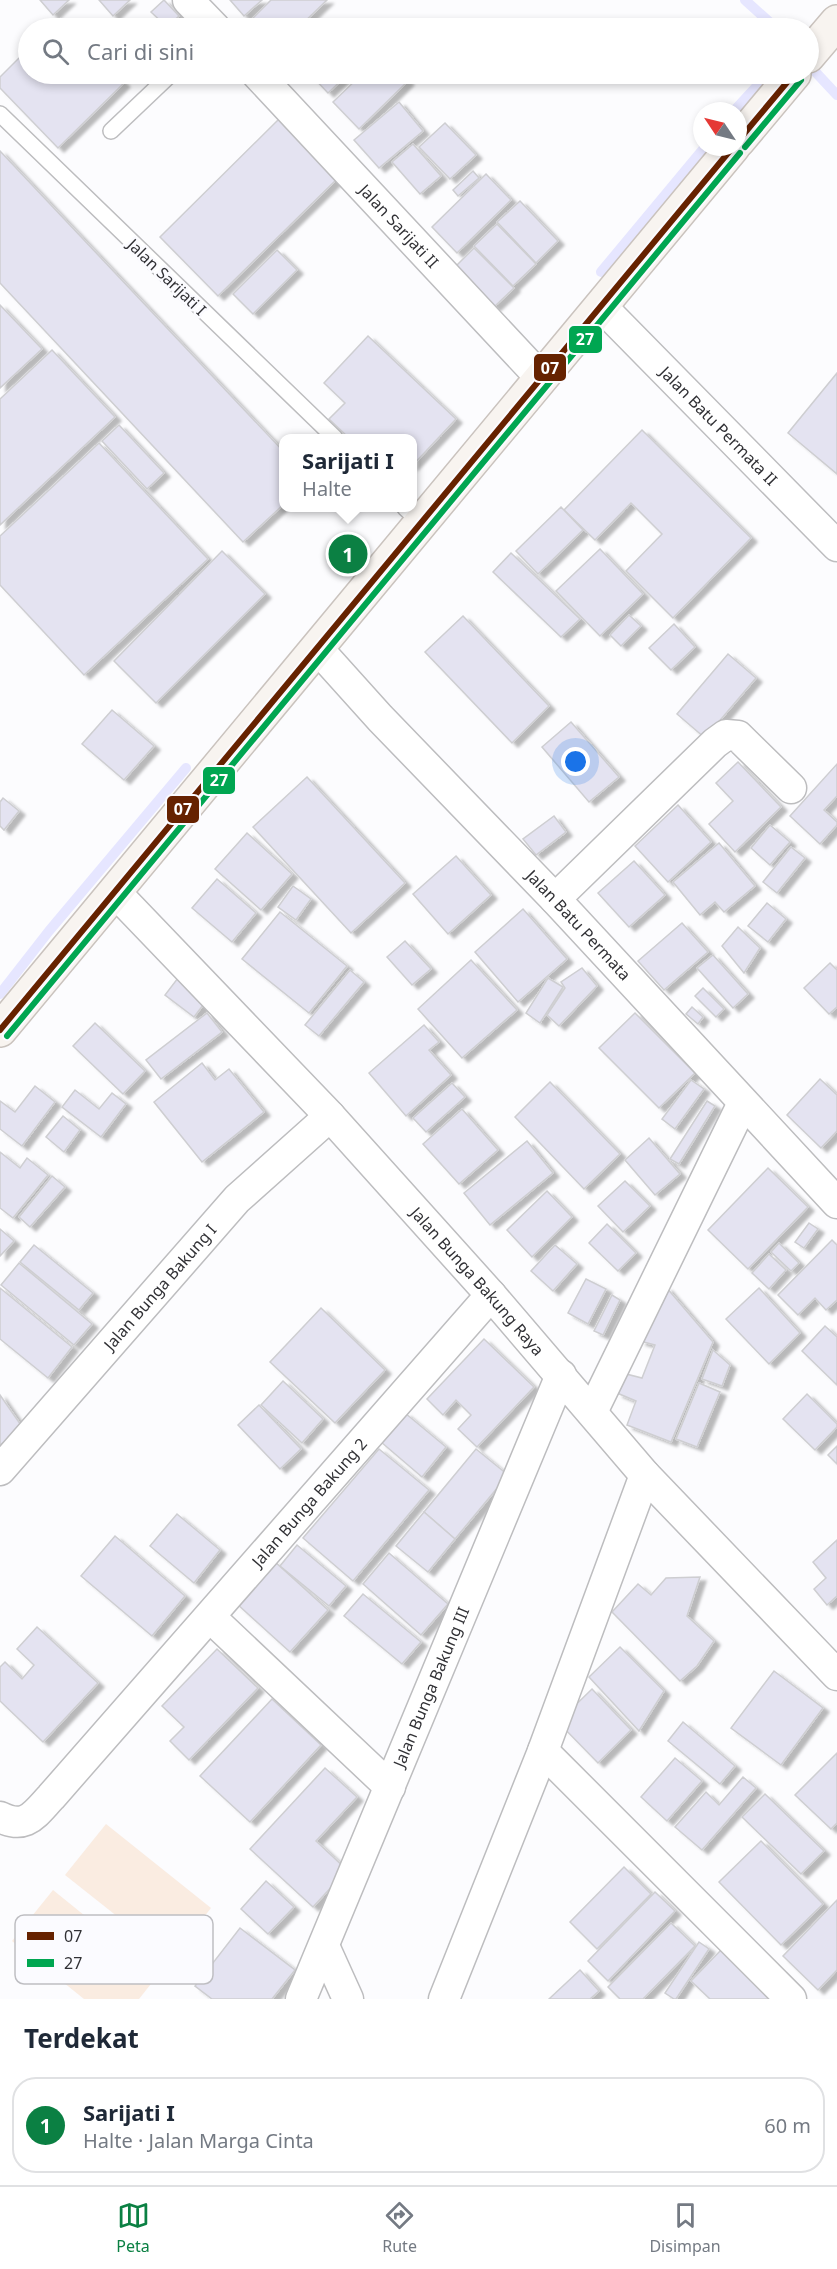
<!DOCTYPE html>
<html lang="id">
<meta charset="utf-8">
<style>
body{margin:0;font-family:"Noto Sans",sans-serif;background:#f6f6f7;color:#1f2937}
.compass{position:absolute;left:693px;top:102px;width:54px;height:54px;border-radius:50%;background:#fff;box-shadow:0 3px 9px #0003;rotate:305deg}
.you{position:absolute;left:576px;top:762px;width:21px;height:21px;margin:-15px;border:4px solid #fff;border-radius:50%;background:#1a73e8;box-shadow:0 0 0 9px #1a73e833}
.badge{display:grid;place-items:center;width:39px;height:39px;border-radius:50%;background:#0b8043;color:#fff;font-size:20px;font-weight:700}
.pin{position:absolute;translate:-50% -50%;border:3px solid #fff;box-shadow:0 2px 6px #0006}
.popup{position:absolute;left:279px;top:434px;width:138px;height:78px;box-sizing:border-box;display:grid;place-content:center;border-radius:12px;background:#fff;filter:drop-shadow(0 2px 4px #0005);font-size:20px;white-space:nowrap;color:#747a83}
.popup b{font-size:22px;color:#1f2937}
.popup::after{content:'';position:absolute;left:50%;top:100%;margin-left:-12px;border:12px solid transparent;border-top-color:#fff}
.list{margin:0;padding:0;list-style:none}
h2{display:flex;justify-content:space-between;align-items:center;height:78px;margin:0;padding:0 24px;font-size:26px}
h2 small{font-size:20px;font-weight:400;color:#747a83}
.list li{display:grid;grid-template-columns:39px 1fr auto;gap:18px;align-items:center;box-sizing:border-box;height:96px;margin:0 12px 12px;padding:0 12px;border:2px solid #e0e1e3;border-radius:24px}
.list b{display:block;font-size:22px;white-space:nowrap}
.list p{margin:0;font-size:20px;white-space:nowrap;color:#747a83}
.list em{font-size:20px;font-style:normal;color:#747a83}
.icon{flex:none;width:33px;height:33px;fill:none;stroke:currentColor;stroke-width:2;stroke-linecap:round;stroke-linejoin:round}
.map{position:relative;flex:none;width:837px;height:1999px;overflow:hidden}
.search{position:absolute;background:#fff;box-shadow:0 3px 9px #0003;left:18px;right:18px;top:18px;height:66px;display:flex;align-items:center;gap:15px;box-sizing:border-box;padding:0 21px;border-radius:33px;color:#747a83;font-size:22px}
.sheet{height:186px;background:#fff}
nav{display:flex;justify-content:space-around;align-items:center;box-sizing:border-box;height:84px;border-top:2px solid #e0e1e3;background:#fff;font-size:16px;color:#747a83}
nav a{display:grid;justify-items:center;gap:3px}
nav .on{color:#0b8043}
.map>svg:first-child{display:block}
</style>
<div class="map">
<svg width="837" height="1999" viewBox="0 0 837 1999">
<defs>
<filter id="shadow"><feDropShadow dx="6" dy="4" stdDeviation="1.5" flood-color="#0004"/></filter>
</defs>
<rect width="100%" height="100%" fill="#fcfcfe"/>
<g fill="#faece1">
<polygon points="106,1824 211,1908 171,1959 65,1875"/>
<polygon points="53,1890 158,1975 139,1999 84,1999 12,1941"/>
</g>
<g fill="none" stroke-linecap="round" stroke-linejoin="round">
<g stroke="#e6e6ff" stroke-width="10">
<polyline points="745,0 776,28"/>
<polyline points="808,64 837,95"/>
<polyline points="734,111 768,74"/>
<polyline points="601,272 705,147"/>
<polyline points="0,994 49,931 186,768"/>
</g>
</g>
<g fill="#e4e3f1" stroke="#ceced1" stroke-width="1.5" filter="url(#shadow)">
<polygon points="40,0 69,0 53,15"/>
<polygon points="99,0 130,0 113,16"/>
<polygon points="164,0 179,16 167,27 151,12"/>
<polygon points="230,0 262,0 244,16"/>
<polygon points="271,0 327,0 298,28 247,28 245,26"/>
<polygon points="61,18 70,28 50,28"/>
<polygon points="28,49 28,74 114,74 124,83 58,148 0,88 0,77"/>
<polygon points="310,74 348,74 328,93"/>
<polygon points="362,74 400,74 408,81 359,129 333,102"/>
<polygon points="399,102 423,131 379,168 354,140"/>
<polygon points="280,118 339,177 218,296 160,237"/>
<polygon points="445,123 476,155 450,179 419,147"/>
<polygon points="413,144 441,176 420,194 392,162"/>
<polygon points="0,151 284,452 284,504 243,542 0,283"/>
<polygon points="473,171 479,178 458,196 453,190"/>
<polygon points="486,174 511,200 457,253 432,227"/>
<polygon points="520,201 558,241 536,263 497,222"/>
<polygon points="497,224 536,264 513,286 474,246"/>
<polygon points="474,248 514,288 494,307 455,267"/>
<polygon points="277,250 297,270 253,314 233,294"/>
<polygon points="0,305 42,349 0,388"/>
<polygon points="368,336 456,419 412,466 412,438 349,438 329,419 345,403 324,383"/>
<polygon points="52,350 115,417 0,525 0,399"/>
<polygon points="837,373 837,474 788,433"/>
<polygon points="119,425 164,473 147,489 102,441"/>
<polygon points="642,430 751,538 673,618 626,571 662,534 631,503 595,540 564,510"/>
<polygon points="99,443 208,559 84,675 0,585 0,536"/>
<polygon points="561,507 583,530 538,574 516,551"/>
<polygon points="600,549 643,594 600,636 556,591"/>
<polygon points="222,551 265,594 156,703 114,661"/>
<polygon points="511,553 580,619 561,637 493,572"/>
<polygon points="629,615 641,626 621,646 610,635"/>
<polygon points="463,616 549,706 512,743 425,652"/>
<polygon points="674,624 695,647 671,670 649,648"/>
<polygon points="728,654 756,678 705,738 677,714"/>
<polygon points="112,710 154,746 124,780 82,744"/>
<polygon points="571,722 619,777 589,802 542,747"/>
<polygon points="738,762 781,807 735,852 709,824 733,801 716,783"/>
<polygon points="837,764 837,796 824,810 837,822 837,825 820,844 790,816"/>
<polygon points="307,777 405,883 351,933 253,827"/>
<polygon points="3,798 19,811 4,830 0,826 0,802"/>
<polygon points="678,805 711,842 668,882 635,846"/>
<polygon points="554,816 566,832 536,855 523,839"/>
<polygon points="770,825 790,842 770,865 751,848"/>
<polygon points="247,833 292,874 261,910 215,869"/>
<polygon points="719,843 755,886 724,912 715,902 700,915 673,882"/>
<polygon points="791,847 805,858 777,893 763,882"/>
<polygon points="456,856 491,895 448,934 413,894"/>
<polygon points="634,861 665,895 629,927 598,893"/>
<polygon points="217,879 256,913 232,942 192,908"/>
<polygon points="293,886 311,899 296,920 278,907"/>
<polygon points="767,903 786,919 768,942 748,926"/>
<polygon points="523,909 567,959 518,1002 475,952"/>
<polygon points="280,912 347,966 309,1013 242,959"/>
<polygon points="682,923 708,952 664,990 638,961"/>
<polygon points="738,927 760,948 744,973 722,946"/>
<polygon points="405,941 431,969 412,985 387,957"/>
<polygon points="713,955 748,994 733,1008 697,968"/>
<polygon points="471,960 517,1010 462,1058 418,1009"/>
<polygon points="830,963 837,970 837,1007 829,1014 804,988"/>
<polygon points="582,968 597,986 559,1026 547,1015 565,988 561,982"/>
<polygon points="350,970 364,982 319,1036 305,1025"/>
<polygon points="181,974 210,996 194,1017 165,995"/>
<polygon points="548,978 563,987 540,1023 526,1013"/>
<polygon points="703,988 724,1009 716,1017 695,996"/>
<polygon points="692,1007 703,1017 698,1024 686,1014"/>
<polygon points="207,1013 222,1032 161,1079 146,1060"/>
<polygon points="635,1013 695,1073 659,1108 599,1048"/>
<polygon points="95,1023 145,1071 123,1094 73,1046"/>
<polygon points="424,1025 439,1042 429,1050 451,1075 406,1116 369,1073"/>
<polygon points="202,1063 215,1080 229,1069 264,1112 202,1162 154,1102"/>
<polygon points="820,1079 837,1095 837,1131 821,1148 787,1115"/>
<polygon points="691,1080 704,1089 675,1129 662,1119"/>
<polygon points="550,1082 620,1154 584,1189 515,1117"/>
<polygon points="452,1083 465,1097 426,1132 413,1118"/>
<polygon points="35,1086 55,1102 22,1146 0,1129 0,1101 15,1112"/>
<polygon points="75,1090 99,1109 112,1093 126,1104 101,1137 62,1107"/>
<polygon points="707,1101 715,1106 679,1164 670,1159"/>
<polygon points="462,1109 498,1150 459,1184 423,1144"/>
<polygon points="63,1116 80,1130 64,1152 46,1137"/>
<polygon points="649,1138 680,1174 655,1195 625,1160"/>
<polygon points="527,1141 553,1173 490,1225 464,1193"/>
<polygon points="0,1152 20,1168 27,1158 48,1175 13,1218 0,1208"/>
<polygon points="768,1168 808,1207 748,1269 708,1230"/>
<polygon points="52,1176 65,1187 30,1227 19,1217"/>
<polygon points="625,1181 650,1206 623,1232 598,1206"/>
<polygon points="547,1191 572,1217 532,1257 507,1230"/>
<polygon points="809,1223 818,1229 804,1248 795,1242"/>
<polygon points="607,1224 636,1253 618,1271 589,1243"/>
<polygon points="0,1229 14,1241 0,1256"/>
<polygon points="832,1240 837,1245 837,1300 826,1310 815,1298 798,1315 778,1295"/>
<polygon points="779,1243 799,1263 791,1271 771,1252"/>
<polygon points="34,1245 93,1293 79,1310 20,1262"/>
<polygon points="555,1245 577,1264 553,1291 531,1271"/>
<polygon points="769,1254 786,1270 769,1289 752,1273"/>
<polygon points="19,1263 92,1324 74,1345 1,1285"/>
<polygon points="586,1279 606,1289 588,1324 568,1313"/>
<polygon points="666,1287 713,1342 671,1442 627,1425 636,1401 617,1393 626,1374 642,1378 655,1345 640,1341"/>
<polygon points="0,1288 72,1347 48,1378 0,1339"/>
<polygon points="759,1288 800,1333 769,1364 726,1319"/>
<polygon points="612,1295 620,1300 603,1335 594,1331"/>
<polygon points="321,1308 385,1370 335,1423 270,1362"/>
<polygon points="825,1326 837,1337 837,1385 802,1351"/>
<polygon points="484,1339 534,1387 477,1447 458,1429 471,1415 456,1400 443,1415 427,1399"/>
<polygon points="713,1350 730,1365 722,1386 702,1379"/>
<polygon points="283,1381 323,1419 302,1443 261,1405"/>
<polygon points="699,1383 720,1392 697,1447 676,1439"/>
<polygon points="807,1394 837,1424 837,1427 815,1450 783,1419"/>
<polygon points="0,1395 23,1428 0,1445"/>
<polygon points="259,1405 301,1449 280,1469 238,1425"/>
<polygon points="405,1413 446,1447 422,1477 381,1442"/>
<polygon points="837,1446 837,1464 828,1455"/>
<polygon points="379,1449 429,1490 353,1581 303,1538"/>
<polygon points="476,1449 508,1475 455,1539 424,1512"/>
<polygon points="424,1512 455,1539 428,1572 396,1546"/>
<polygon points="177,1514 220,1550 194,1583 150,1546"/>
<polygon points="115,1536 185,1596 152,1636 81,1576"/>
<polygon points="837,1540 837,1596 827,1605 814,1589 826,1578 813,1562"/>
<polygon points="297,1545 346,1586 329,1606 280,1566"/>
<polygon points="389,1553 448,1604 421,1635 363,1584"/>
<polygon points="274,1561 328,1610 290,1652 236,1603"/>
<polygon points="700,1577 687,1616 714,1641 697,1666 680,1681 612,1612 638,1584 651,1595 666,1578"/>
<polygon points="363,1594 421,1642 402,1664 344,1616"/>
<polygon points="37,1627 98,1683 43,1742 0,1701 0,1667 5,1662 22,1679 34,1665 17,1649"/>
<polygon points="620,1647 664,1691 639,1731 589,1677"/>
<polygon points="217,1649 258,1688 189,1760 170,1741 184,1727 162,1706"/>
<polygon points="774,1671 823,1708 781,1765 731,1728"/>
<polygon points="592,1689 631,1730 598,1763 558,1722"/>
<polygon points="272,1699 321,1745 250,1822 200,1776"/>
<polygon points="683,1722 735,1766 720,1784 668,1741"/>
<polygon points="837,1753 837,1823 831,1829 795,1795"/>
<polygon points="675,1758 702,1781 667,1821 641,1797"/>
<polygon points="325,1768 357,1797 316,1841 347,1870 313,1907 250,1849"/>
<polygon points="743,1777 756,1788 702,1850 675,1827 706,1792 719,1805"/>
<polygon points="765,1794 824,1851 801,1874 742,1817"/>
<polygon points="761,1841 823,1904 781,1945 719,1882"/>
<polygon points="624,1867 651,1894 597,1949 570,1922"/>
<polygon points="266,1881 294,1907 268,1934 241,1909"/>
<polygon points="655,1892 675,1911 608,1981 588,1961"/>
<polygon points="837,1900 837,1970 818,1990 783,1956"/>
<polygon points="671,1923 695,1946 643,1999 620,1999 608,1987"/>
<polygon points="240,1928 295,1970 272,1999 212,1999 195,1986"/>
<polygon points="699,1942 709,1949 676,1999 674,1999 665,1993"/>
<polygon points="721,1950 771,1999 710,1999 691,1981"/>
<polygon points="580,1970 599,1991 590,1999 549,1999"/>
</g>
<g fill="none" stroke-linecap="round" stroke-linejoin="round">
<g stroke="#bdbdbf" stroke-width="18">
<g id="service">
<polyline points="0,114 335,438"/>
<polyline points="111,131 171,74"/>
<polyline points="405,508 421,523"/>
</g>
</g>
<g stroke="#bdbdbf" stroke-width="33">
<g id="minor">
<polyline points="188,0 215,28"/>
<path id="s1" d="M257,74L541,378"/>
<path id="s2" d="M601,306L837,546"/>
<path id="s3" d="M317,648L380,718L555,899L837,1203"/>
<path id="s4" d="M115,892L330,1116L491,1295L645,1475L837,1675"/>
<polyline points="555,899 715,743 726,735 738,736 791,788"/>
<polyline points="592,1412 743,1103"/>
<path id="s5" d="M0,1470L237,1199L330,1116"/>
<polyline points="210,1617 390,1787"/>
<polyline points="543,1751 791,1999"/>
<path id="s6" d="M0,1817C26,1830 34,1815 51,1797L491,1295"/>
<polyline points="324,1946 348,1999"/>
<path id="s7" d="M301,1999L561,1375"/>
<polyline points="444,1999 543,1751 645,1475"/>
</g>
</g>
<g stroke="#cac3be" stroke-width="36">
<g id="primary">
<polyline points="808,56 837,22"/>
<polyline points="738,141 794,74"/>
<polyline points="0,1030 733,147"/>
</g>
</g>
<use href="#service" stroke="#fff" stroke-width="15"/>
<use href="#minor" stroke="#fff" stroke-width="30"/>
<use href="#primary" stroke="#f8f4f0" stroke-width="33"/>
<g stroke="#fbfbff" stroke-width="10">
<g id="bus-1">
<polyline points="738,141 794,74"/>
<polyline points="0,1030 733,147"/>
</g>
</g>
<g stroke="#fbfbff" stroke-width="10">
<g id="bus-2">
<polyline points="745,147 801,80"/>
<polyline points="7,1036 740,153"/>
</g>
</g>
<use href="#bus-1" stroke="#620" stroke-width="6"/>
<use href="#bus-2" stroke="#00a651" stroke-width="6"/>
</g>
<g text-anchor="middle" stroke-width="5" stroke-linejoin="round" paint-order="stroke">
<g font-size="16" fill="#313135" stroke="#fbfbff">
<text dy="6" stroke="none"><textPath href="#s1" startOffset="208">Jalan Sarijati II</textPath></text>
<text transform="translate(167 277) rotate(44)" y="6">Jalan Sarijati I</text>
<text dy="6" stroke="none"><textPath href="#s2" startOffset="168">Jalan Batu Permata II</textPath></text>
<text dy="6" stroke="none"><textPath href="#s3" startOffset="381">Jalan Batu Permata</textPath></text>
<text dy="6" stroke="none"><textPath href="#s4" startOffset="532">Jalan Bunga Bakung Raya</textPath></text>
<text dy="6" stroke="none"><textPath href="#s5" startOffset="243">Jalan Bunga Bakung I</textPath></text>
<text dy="6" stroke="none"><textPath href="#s6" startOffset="453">Jalan Bunga Bakung 2</textPath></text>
<text dy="6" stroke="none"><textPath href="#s7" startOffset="338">Jalan Bunga Bakung III</textPath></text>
</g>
</g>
<rect x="15" y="1915" width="198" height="69" rx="9" fill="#fbfbff" stroke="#bebec2" stroke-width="1.5"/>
<rect x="27" y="1932" width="27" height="8" fill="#620"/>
<rect x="27" y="1959" width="27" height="8" fill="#00a651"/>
<g font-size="16" fill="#313135">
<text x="64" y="1942">07</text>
<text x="64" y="1969">27</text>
</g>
<g stroke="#fbfbff" stroke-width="2">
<rect x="568" y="325" width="35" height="29" rx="6" fill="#00a651"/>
<rect x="533" y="353" width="34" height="29" rx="6" fill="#620"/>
<rect x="202" y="766" width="34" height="29" rx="6" fill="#00a651"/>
<rect x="166" y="795" width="34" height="29" rx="6" fill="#620"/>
</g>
<g font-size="16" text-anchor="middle" font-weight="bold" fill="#fff">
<text x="585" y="345">27</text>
<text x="550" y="374">07</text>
<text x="219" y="786">27</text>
<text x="183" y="815">07</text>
</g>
</svg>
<svg class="compass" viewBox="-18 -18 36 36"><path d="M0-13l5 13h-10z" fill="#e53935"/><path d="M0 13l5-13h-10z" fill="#747a83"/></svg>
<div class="you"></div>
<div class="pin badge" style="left:348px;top:554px">1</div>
<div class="popup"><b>Sarijati I</b>Halte</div>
<div class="search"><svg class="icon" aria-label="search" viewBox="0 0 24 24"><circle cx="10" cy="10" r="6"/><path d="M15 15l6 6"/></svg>Cari di sini</div>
</div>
<section class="sheet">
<h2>Terdekat<small></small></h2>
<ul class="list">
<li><span class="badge">1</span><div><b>Sarijati I</b><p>Halte · Jalan Marga Cinta</p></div><em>60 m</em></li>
</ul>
</section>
<nav>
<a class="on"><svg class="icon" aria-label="map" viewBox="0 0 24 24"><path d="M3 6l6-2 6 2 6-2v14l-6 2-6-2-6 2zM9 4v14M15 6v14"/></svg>Peta</a>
<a><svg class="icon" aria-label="directions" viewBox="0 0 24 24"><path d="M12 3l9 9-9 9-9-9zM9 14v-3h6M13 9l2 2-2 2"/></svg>Rute</a>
<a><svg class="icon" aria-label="saved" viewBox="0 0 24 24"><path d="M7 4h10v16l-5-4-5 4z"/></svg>Disimpan</a>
</nav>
